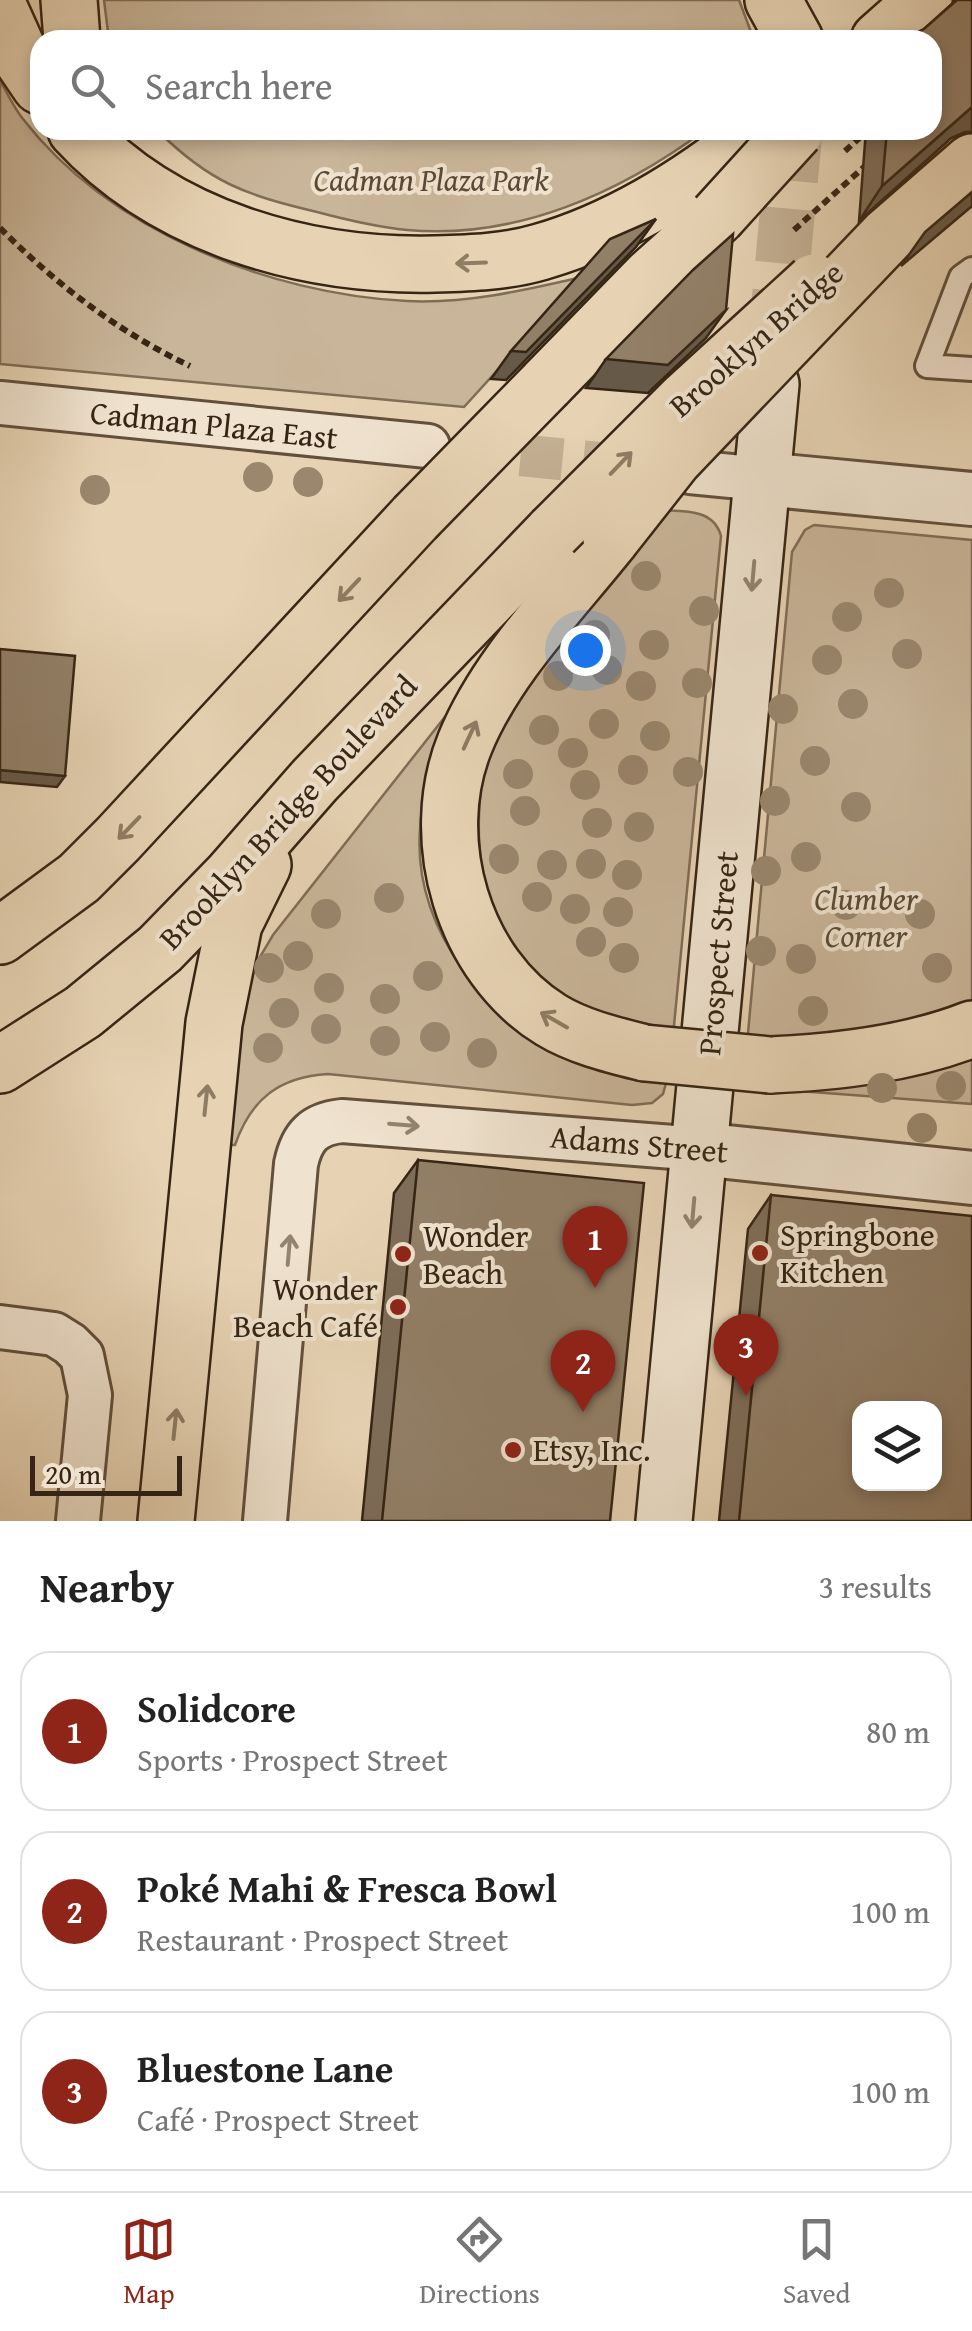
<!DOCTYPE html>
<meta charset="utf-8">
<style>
body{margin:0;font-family:"Gentium Book Plus",serif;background:#f6f6f6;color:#222}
.controls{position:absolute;right:30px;bottom:30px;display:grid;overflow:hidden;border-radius:20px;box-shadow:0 5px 15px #0003}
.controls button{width:90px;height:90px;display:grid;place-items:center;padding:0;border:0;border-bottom:2px solid #e0e0e0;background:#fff;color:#222;font:50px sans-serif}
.scale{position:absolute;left:30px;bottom:25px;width:152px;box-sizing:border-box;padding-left:10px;border:5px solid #362514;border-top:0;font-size:28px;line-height:35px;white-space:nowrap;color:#362514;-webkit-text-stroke:8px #efe2ce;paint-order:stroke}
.you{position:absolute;left:585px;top:650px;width:35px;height:35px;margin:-25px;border:8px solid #fff;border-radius:50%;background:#1a73e8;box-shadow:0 0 0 15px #1a73e833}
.badge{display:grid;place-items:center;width:65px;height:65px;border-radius:50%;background:#8f2418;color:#fff;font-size:32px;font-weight:700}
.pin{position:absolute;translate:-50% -82px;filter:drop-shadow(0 2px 5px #0008)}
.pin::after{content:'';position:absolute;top:52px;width:35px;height:30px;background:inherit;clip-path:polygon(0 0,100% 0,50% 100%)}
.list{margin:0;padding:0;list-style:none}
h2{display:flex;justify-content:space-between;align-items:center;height:130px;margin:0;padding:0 40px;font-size:42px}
h2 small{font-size:32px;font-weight:400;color:#767676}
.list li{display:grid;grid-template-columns:65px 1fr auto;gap:30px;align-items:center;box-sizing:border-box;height:160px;margin:0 20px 20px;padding:0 20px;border:2px solid #e0e0e0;border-radius:30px}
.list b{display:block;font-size:38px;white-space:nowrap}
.list p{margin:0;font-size:32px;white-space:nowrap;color:#767676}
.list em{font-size:32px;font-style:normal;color:#767676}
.icon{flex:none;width:55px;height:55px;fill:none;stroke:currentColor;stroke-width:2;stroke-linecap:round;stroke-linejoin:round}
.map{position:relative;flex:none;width:972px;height:1521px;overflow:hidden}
.search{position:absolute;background:#fff;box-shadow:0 5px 15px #0003;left:30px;right:30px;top:30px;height:110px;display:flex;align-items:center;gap:25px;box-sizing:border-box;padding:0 35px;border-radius:30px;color:#767676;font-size:38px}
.sheet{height:670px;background:#fff}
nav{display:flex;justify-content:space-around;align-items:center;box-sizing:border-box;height:140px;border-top:2px solid #e0e0e0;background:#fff;font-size:28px;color:#767676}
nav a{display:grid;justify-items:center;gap:5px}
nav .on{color:#8f2418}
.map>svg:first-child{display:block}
</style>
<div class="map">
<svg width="972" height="1521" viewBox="0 0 972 1521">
<rect width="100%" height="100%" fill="#e7d3b4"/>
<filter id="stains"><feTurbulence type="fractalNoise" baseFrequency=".002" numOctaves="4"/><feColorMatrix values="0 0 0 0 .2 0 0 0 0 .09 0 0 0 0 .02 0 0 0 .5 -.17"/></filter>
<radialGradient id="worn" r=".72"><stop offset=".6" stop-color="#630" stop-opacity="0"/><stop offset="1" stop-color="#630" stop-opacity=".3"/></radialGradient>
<g fill="#c9b599" stroke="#806d56" stroke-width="2.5">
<polygon points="104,0 739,0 754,40 109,40"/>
<path d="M0,80C7,93 14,108 23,119C110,231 269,294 407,301C466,304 525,290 582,277L464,407L0,364Z"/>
<path d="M157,130H705C620,193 516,240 407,230C377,227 347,220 317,212C246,195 210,183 157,130Z"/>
<path d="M656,510C681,512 713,507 721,536L673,1036C562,1017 484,954 479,837C478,805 481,769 492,739C509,693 541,655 571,618C599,582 628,546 656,510Z"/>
<polygon points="814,525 972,540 972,1007 907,1028 747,1044 792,552 805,530"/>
<path d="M459,699C415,795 397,876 462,968C478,990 497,1014 522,1028C534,1035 552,1038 566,1042C600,1053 634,1064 668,1076L663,1094L652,1103L632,1105L328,1074C279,1077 251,1099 235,1145H227L245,991L254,967L273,935Z"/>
<polygon points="972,1052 972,1104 772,1089"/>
</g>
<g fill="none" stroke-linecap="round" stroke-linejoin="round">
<polyline stroke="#c4b094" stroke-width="42" stroke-dasharray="42 21" stroke-linecap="butt" points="458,449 641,467"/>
<polyline stroke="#c4b094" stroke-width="55" stroke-dasharray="55 28" stroke-linecap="butt" points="775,346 795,130"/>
<g stroke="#62503c" stroke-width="28">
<polyline id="service" points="972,269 961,277 927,366 972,369"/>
</g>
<g stroke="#62503c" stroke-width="48">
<g id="minor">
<polyline points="0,403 428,446"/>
<polyline points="690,472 762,479"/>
<polyline points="0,1327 54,1334 70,1344 82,1356 90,1395 78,1521"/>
<path d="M265,1521L296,1164C302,1136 314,1124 342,1121L699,1149"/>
</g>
</g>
<g stroke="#62503c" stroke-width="58">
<g id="tertiary">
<polyline points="762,479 972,499"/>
<polyline points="699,1149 972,1178"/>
</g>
</g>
<g stroke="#362514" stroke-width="60">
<polyline id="secondary" points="664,1521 771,384"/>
</g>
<g stroke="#362514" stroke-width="60">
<polyline id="primary" points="773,0 795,40"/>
</g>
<g stroke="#362514" stroke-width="60">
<g id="trunk">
<polyline points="69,0 72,40"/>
<polyline points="0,10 23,61 40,86"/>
<polyline points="879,40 924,0"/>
<path d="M76,130C166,228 306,267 435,264C471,263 506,262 540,252C620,229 694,182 758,130"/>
<polyline points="887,236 972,162"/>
<polyline points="546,384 651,276 717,217"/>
<polyline points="0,936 79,878 118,839 415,518"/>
<polyline points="0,1065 83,1012 160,949 230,877 315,780 553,532"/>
<polyline points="166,1521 214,1023 234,924 263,865"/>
</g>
</g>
<g stroke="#362514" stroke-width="60">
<g id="motorway">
<path d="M611,539C561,602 496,667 465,743C426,839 463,966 551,1020C579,1037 613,1045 645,1053"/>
<path d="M770,1065C837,1062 909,1054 972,1029"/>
</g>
</g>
<path stroke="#362514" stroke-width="6" stroke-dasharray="8 5" stroke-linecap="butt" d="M0,228C57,285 117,331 190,366"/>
<use href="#service" stroke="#efe2ce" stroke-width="22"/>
<use href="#minor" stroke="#efe2ce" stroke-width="42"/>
<use href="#tertiary" stroke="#efe2ce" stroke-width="52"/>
<use href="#secondary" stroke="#efe2ce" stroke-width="55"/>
<use href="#primary" stroke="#e7d3b4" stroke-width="55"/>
<use href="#trunk" stroke="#e7d3b4" stroke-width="55"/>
<use href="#motorway" stroke="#e7d3b4" stroke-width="55"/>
<g stroke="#362514" stroke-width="60" stroke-linecap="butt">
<g id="trunk-bridge">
<polyline points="717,217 796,130"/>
<polyline points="415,518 546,384"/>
<polyline points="553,532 686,399 814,282"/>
</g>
</g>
<g stroke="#362514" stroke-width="60" stroke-linecap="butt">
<g id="motorway-bridge">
<polyline points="611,539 674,459 887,236"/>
<polyline points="645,1053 770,1065"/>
</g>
</g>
<g stroke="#362514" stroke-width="6" stroke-dasharray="8 5" stroke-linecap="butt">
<polyline points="845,151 866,132"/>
<polyline points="794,230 864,167"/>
</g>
<use href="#trunk-bridge" stroke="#e7d3b4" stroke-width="55"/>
<use href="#motorway-bridge" stroke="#e7d3b4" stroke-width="55"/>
</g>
<g fill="#9a876e">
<circle cx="258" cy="477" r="15"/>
<circle cx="308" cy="482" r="15"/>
<circle cx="95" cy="490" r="15"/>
<circle cx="646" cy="576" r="15"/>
<circle cx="889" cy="593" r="15"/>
<circle cx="704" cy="611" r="15"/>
<circle cx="847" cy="617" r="15"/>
<circle cx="595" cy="635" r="15"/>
<circle cx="654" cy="645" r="15"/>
<circle cx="907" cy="654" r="15"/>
<circle cx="827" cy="660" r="15"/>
<circle cx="607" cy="670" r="15"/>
<circle cx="558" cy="676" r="15"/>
<circle cx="697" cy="683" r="15"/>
<circle cx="641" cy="686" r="15"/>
<circle cx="853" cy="704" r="15"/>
<circle cx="783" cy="709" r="15"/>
<circle cx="604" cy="724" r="15"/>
<circle cx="544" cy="730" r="15"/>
<circle cx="655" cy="736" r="15"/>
<circle cx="573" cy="753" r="15"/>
<circle cx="815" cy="761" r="15"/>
<circle cx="633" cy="770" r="15"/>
<circle cx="688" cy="772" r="15"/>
<circle cx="518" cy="774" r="15"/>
<circle cx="585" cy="785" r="15"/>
<circle cx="775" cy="801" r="15"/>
<circle cx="856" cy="807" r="15"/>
<circle cx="525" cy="811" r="15"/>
<circle cx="597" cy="823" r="15"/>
<circle cx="639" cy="827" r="15"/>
<circle cx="806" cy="857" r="15"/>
<circle cx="504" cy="859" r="15"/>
<circle cx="591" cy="864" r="15"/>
<circle cx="552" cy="865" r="15"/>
<circle cx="766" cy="871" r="15"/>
<circle cx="627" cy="875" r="15"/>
<circle cx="537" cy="897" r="15"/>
<circle cx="389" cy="898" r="15"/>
<circle cx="846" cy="905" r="15"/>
<circle cx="575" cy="909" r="15"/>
<circle cx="618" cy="912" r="15"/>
<circle cx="326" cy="914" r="15"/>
<circle cx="920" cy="914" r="15"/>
<circle cx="591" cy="942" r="15"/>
<circle cx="761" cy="951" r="15"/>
<circle cx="298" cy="956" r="15"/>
<circle cx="624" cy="958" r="15"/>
<circle cx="801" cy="959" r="15"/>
<circle cx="269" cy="968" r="15"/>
<circle cx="937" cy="968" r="15"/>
<circle cx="428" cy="976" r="15"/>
<circle cx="329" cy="988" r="15"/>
<circle cx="385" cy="999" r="15"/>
<circle cx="813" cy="1011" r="15"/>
<circle cx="284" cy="1013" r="15"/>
<circle cx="326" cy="1029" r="15"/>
<circle cx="435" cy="1037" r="15"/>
<circle cx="385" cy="1041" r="15"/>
<circle cx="268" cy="1048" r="15"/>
<circle cx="482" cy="1053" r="15"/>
<circle cx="951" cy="1086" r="15"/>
<circle cx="882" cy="1088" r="15"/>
<circle cx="922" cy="1128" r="15"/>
</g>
<g fill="#7e6d59" stroke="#362514" stroke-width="2.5">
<polygon points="954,0 972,0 972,132 965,132 951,138 859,221 866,130 932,130 932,40 892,40 895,36 910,36 924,29 954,2"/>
<polygon points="418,1160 610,1521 362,1521 394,1193"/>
<polygon points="771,1195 972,1521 719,1521 748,1229"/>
</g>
<g fill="#665948" stroke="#362514" stroke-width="2.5">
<polygon points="972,107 972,132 965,132 951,138 859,221 882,186"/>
<polygon points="972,192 972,206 901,266 925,232"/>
<polygon points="656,219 636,247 506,380 491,379 511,351"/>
<polygon points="726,310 706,338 648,393 586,388 606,359"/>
<polygon points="0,770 65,776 57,787 0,782"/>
</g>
<g fill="#927f67" stroke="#362514" stroke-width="2.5" fill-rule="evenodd">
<polygon points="957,0 972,0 972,107 882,186 887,130 932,130 932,40 895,40 895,36 910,36 924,29"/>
<polygon points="656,219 526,352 511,351 610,239"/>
<polygon points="733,234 726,310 668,365 606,359 693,270"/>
<polygon points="0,649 75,656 65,776 0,770"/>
<polygon points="418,1160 644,1183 610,1521 382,1521"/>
<path d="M771,1195L972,1216V1521H739ZM860,1408H934V1484H860Z"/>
</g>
<defs><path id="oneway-shaft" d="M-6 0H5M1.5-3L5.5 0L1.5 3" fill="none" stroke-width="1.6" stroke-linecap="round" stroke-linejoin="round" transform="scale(2.5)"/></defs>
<g stroke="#8e7c64">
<use href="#oneway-shaft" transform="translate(471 263) rotate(178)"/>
<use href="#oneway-shaft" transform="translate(621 463) rotate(-46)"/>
<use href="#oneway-shaft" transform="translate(349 590) rotate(133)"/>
<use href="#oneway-shaft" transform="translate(470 735) rotate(-65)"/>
<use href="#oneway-shaft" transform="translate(129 828) rotate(134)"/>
<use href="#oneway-shaft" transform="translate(554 1020) rotate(-150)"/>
<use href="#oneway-shaft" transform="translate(206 1100) rotate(-84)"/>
<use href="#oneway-shaft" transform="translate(175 1424) rotate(-84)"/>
</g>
<g stroke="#928471">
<use href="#oneway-shaft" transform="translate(753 576) rotate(95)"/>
<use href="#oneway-shaft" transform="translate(404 1125) rotate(5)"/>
<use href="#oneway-shaft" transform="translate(693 1213) rotate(95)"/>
<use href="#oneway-shaft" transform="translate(289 1250) rotate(-85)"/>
</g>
<g fill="#8f2418" stroke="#efe2ce" stroke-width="4">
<circle cx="760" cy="1253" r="10"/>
<circle cx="403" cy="1254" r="10"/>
<circle cx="398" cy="1307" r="10"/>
<circle cx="513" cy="1450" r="10"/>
</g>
<g text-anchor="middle" stroke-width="8" stroke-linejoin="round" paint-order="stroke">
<g font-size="32" font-style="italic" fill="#5b4935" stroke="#efe2ce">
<text x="431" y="191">Cadman Plaza Park</text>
<text x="866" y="910">Clumber<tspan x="866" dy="37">Corner</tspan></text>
</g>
<g font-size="32" fill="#362514" stroke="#efe2ce">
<text transform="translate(756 339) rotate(-41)" y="11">Brooklyn Bridge</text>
<text transform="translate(214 425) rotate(6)" y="11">Cadman Plaza East</text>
<text transform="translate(288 812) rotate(-47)" y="11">Brooklyn Bridge Boulevard</text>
<text transform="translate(718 953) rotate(-85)" y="11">Prospect Street</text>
<text transform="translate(639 1144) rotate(5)" y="11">Adams Street</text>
</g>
<g font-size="32" fill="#362514" stroke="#efe2ce" text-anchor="start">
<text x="780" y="1246">Springbone<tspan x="780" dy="37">Kitchen</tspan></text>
<text x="423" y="1247">Wonder<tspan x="423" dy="37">Beach</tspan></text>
<text x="378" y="1300" text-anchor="end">Wonder<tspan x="378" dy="37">Beach Café</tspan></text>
<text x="533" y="1461">Etsy, Inc.</text>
</g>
</g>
<rect width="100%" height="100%" filter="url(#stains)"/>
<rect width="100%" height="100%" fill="url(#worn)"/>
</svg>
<div class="controls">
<button><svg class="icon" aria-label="layers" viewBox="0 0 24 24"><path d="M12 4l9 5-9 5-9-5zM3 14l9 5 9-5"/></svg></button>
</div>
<div class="scale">20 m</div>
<div class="you"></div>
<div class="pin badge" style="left:595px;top:1288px">1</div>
<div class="pin badge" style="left:583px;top:1412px">2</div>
<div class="pin badge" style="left:746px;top:1396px">3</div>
<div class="search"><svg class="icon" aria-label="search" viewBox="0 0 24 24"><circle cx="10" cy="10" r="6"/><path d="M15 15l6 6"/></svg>Search here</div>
</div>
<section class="sheet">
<h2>Nearby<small>3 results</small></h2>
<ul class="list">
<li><span class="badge">1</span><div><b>Solidcore</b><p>Sports · Prospect Street</p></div><em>80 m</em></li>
<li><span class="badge">2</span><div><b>Poké Mahi &amp; Fresca Bowl</b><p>Restaurant · Prospect Street</p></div><em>100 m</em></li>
<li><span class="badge">3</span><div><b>Bluestone Lane</b><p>Café · Prospect Street</p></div><em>100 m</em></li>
</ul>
</section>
<nav>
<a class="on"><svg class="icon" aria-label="map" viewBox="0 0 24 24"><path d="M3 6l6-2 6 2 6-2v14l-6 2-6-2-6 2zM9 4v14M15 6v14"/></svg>Map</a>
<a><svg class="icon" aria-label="directions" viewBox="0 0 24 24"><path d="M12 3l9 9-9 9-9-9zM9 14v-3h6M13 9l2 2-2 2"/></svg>Directions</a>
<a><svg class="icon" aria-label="saved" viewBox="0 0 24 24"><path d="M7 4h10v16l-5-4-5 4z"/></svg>Saved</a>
</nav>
